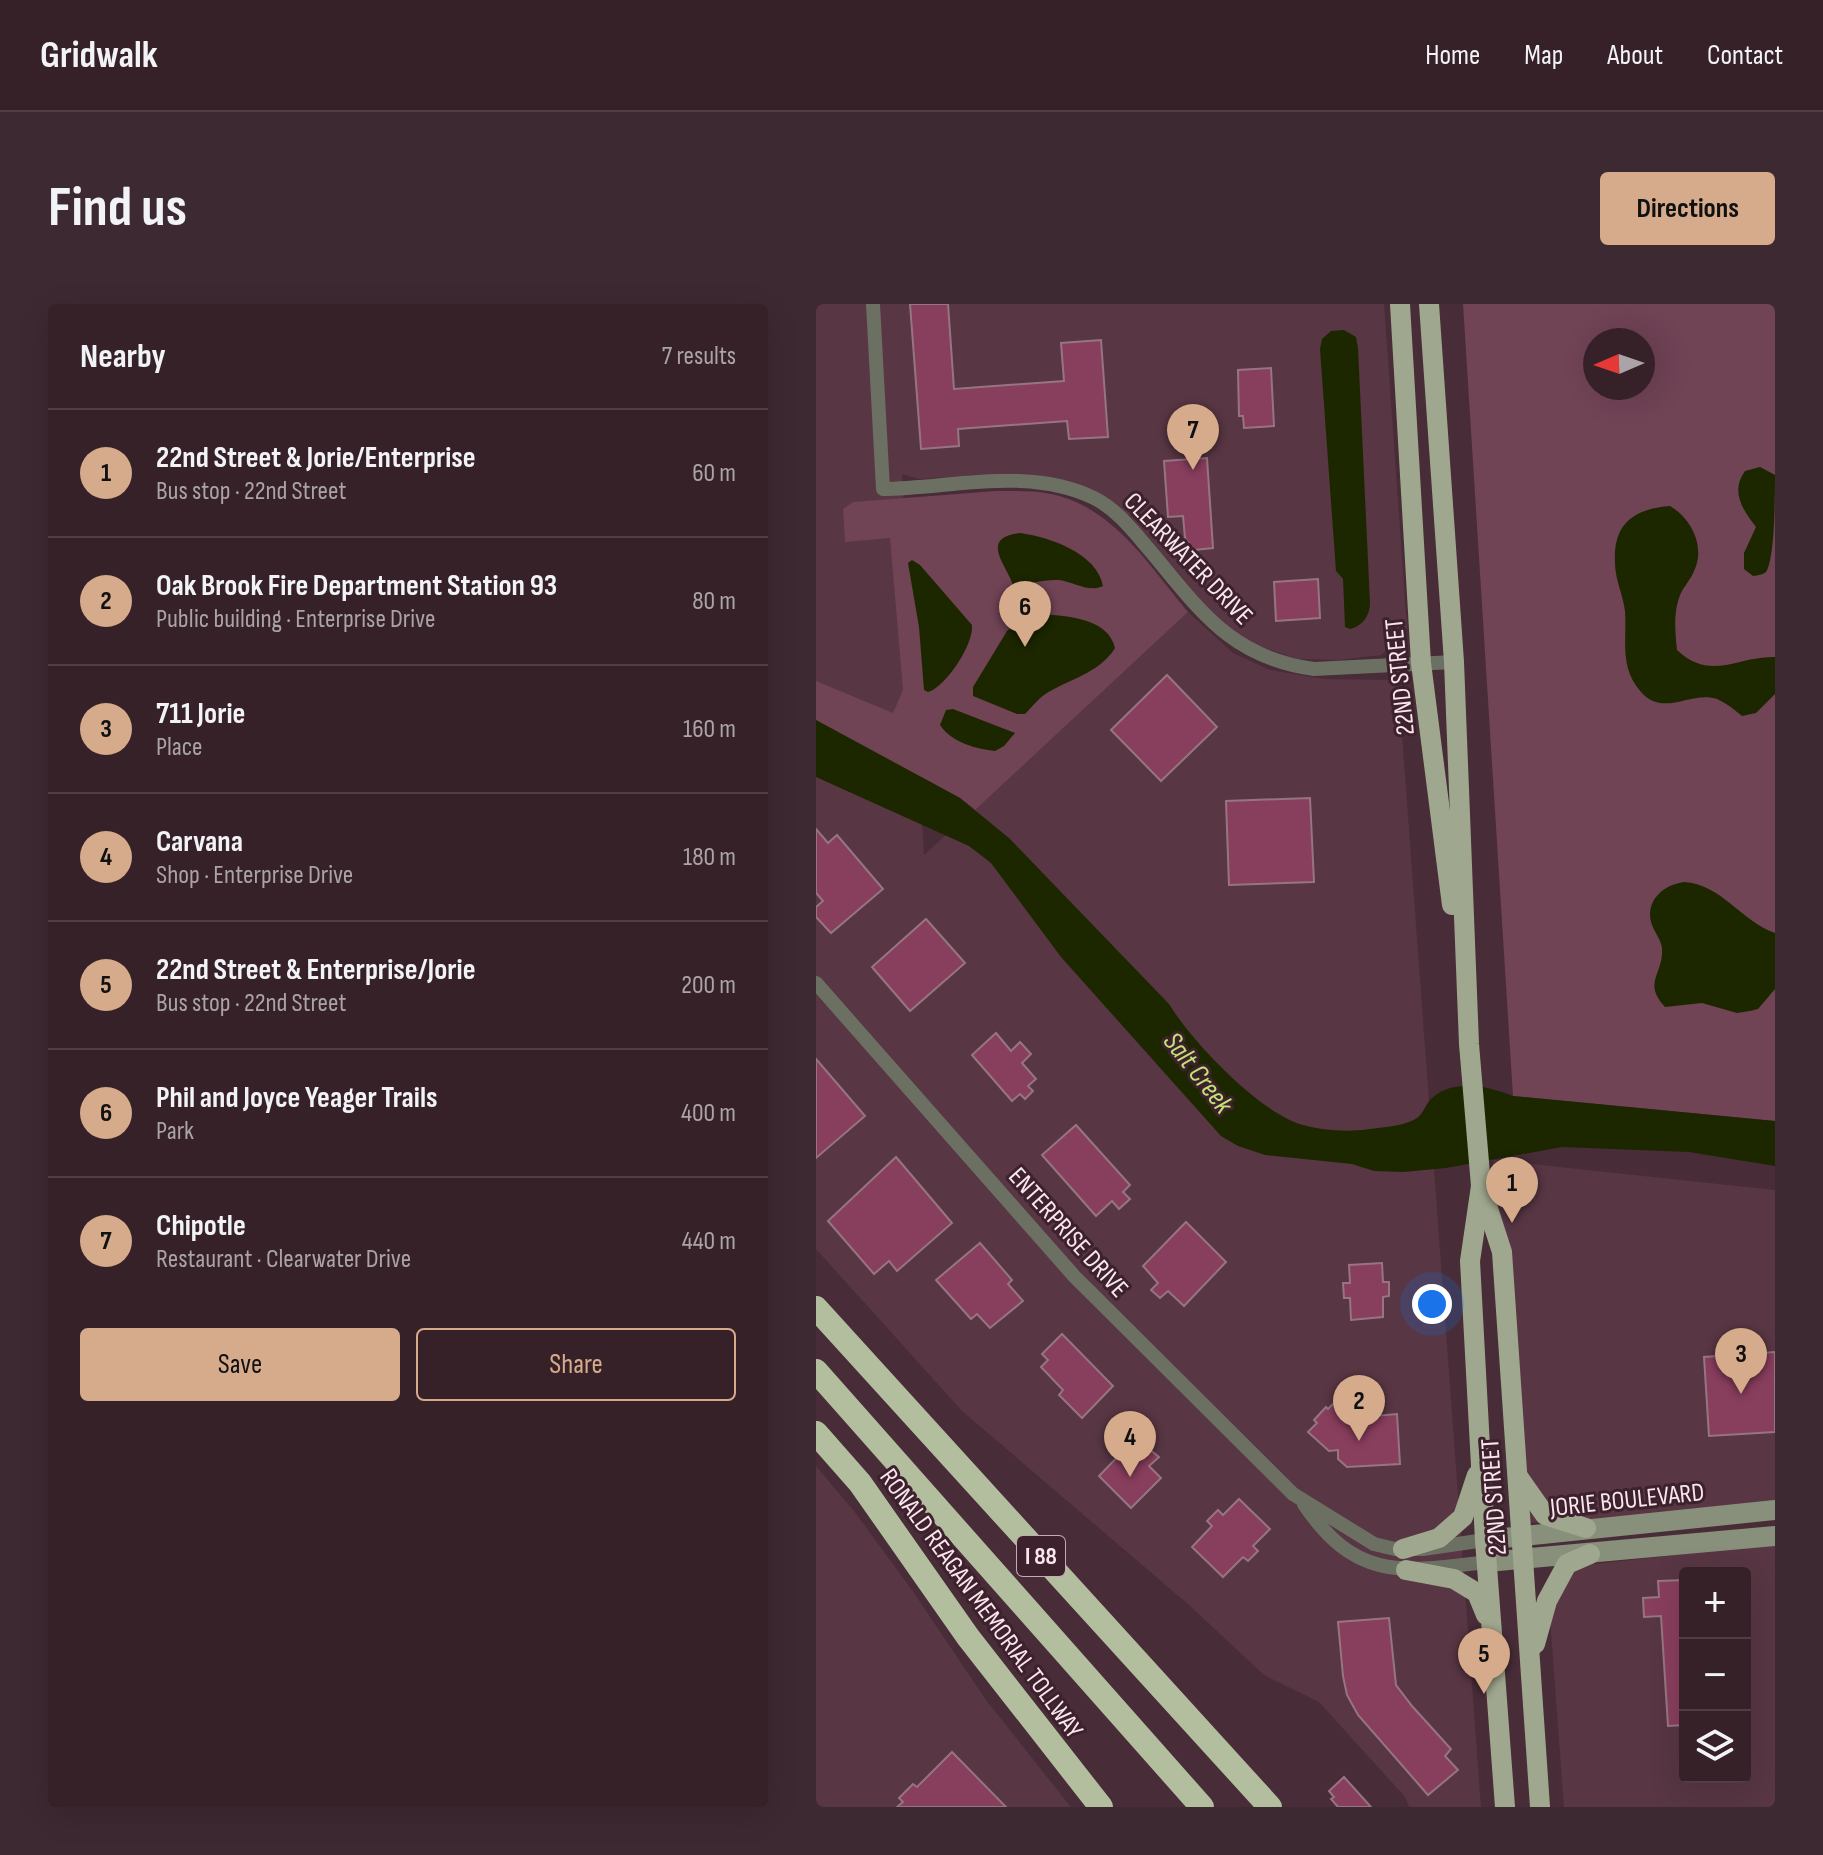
<!DOCTYPE html>
<meta charset="utf-8">
<style>
body{margin:0;font-family:"Sofia Sans Condensed",sans-serif;background:#3d2931;color:#f1f3f6}
.controls{position:absolute;right:24px;bottom:24px;display:grid;overflow:hidden;border-radius:8px;box-shadow:0 8px 32px #0002}
.controls button{width:72px;height:72px;display:grid;place-items:center;padding:0;border:0;border-bottom:2px solid #503e46;background:#362129;color:#f1f3f6;font:40px sans-serif}
.compass{position:absolute;left:767px;top:24px;width:72px;height:72px;border-radius:50%;background:#362129;box-shadow:0 8px 32px #0002;rotate:268deg}
.you{position:absolute;left:616px;top:1000px;width:28px;height:28px;margin:-20px;border:6px solid #fff;border-radius:50%;background:#1a73e8;box-shadow:0 0 0 12px #1a73e833}
.badge{display:grid;place-items:center;width:52px;height:52px;border-radius:50%;background:#d6ab8b;color:#111;font-size:26px;font-weight:700}
.pin{position:absolute;translate:-50% -66px;filter:drop-shadow(0 2px 4px #0008)}
.pin::after{content:'';position:absolute;top:42px;width:28px;height:24px;background:inherit;clip-path:polygon(0 0,100% 0,50% 100%)}
.list{margin:0;padding:0;list-style:none}
h2{display:flex;justify-content:space-between;align-items:center;height:104px;margin:0;padding:0 32px;font-size:34px}
h2 small{font-size:26px;font-weight:400;color:#aaa3a8}
.list li{display:grid;grid-template-columns:52px 1fr auto;gap:24px;align-items:center;box-sizing:border-box;height:128px;padding:0 32px;border-top:2px solid #503e46}
.list b{display:block;font-size:30px;white-space:nowrap}
.list p{margin:0;font-size:26px;white-space:nowrap;color:#aaa3a8}
.list em{font-size:26px;font-style:normal;color:#aaa3a8}
.actions{display:flex;gap:16px;padding:24px 32px}
.actions a{flex:1;padding:18px 0;border:2px solid #d6ab8b;border-radius:8px;text-align:center;font-size:28px;color:#d6ab8b}
.actions .main{background:#d6ab8b;color:#111}
.icon{flex:none;width:44px;height:44px;fill:none;stroke:currentColor;stroke-width:2;stroke-linecap:round;stroke-linejoin:round}
.map{position:relative;flex:none;width:959px;height:1503px;overflow:hidden;border-radius:8px}
header{display:flex;align-items:center;gap:48px;box-sizing:border-box;height:112px;padding:0 40px;background:#362129;border-bottom:2px solid #503e46}
header strong{font-size:38px}
nav{display:flex;gap:44px;margin-inline-start:auto;font-size:28px}
.intro{display:flex;align-items:center;justify-content:space-between;box-sizing:border-box;height:192px;padding:0 48px}
h1{margin:0;font-size:56px}
.button{padding:20px 36px;border-radius:8px;background:#d6ab8b;color:#111;font-size:28px;font-weight:700}
main{display:flex;gap:48px;padding:0 48px}
aside{flex:1;background:#362129;border-radius:8px;box-shadow:0 8px 32px #0002}
.map>svg:first-child{display:block}
</style>
<header>
<strong>Gridwalk</strong>
<nav><a>Home</a><a>Map</a><a>About</a><a>Contact</a></nav>
</header>
<div class="intro"><h1>Find us</h1><a class="button">Directions</a></div>
<main>
<aside>
<h2>Nearby<small>7 results</small></h2>
<ul class="list">
<li><span class="badge">1</span><div><b>22nd Street &amp; Jorie/Enterprise</b><p>Bus stop · 22nd Street</p></div><em>60 m</em></li>
<li><span class="badge">2</span><div><b>Oak Brook Fire Department Station 93</b><p>Public building · Enterprise Drive</p></div><em>80 m</em></li>
<li><span class="badge">3</span><div><b>711 Jorie</b><p>Place</p></div><em>160 m</em></li>
<li><span class="badge">4</span><div><b>Carvana</b><p>Shop · Enterprise Drive</p></div><em>180 m</em></li>
<li><span class="badge">5</span><div><b>22nd Street &amp; Enterprise/Jorie</b><p>Bus stop · 22nd Street</p></div><em>200 m</em></li>
<li><span class="badge">6</span><div><b>Phil and Joyce Yeager Trails</b><p>Park</p></div><em>400 m</em></li>
<li><span class="badge">7</span><div><b>Chipotle</b><p>Restaurant · Clearwater Drive</p></div><em>440 m</em></li>
</ul>
<div class="actions"><a class="main">Save</a><a>Share</a></div>
</aside>
<div class="map">
<svg width="959" height="1503" viewBox="0 0 959 1503">
<rect width="100%" height="100%" fill="#482c37"/>
<g fill="#583643" fill-rule="evenodd">
<polygon points="0,0 568,0 591,323 588,332 565,351 522,356 481,355 437,340 413,325 388,300 315,213 301,202 243,175 199,169 103,175 86,170 108,551 372,308 417,349 454,366 508,375 582,376 665,1503 593,1503 589,1493 503,1398 448,1371 373,1301 146,1107 0,945"/>
<polygon points="677,856 959,886 959,1205 712,1219"/>
<polygon points="0,1162 38,1207 96,1286 170,1396 255,1503 0,1503"/>
<path d="M959,1240V1503H748L734,1315L747,1272L770,1261ZM869,1269H929V1473H869Z"/>
</g>
<g fill="#704355" fill-rule="evenodd">
<path d="M647,0H959V817L697,792ZM779,36H827V84H779Z"/>
<path d="M180,187C198,187 217,186 235,190C298,203 334,263 372,308L159,506L144,494L0,416V377L77,409L87,386L74,234L29,238L27,205L37,198Z"/>
</g>
<g fill="#1c2700">
<path d="M528,26L540,33L542,44L554,299C554,311 547,322 534,325L529,323L527,275L520,267L504,45L506,35L515,27Z"/>
<path d="M944,163L959,171C959,191 959,255 950,268C946,271 943,271 937,272L928,265V249L940,223C927,206 914,188 929,167Z"/>
<path d="M854,202C875,214 890,243 878,267C875,275 869,281 865,289C857,307 859,327 861,346C895,378 921,352 959,353V390L940,409L926,412C919,406 910,399 901,395C875,386 848,414 825,388C803,363 811,337 809,307C807,291 799,275 799,259C797,220 817,205 854,202Z"/>
<path d="M204,229C233,233 281,249 287,282C273,289 258,278 243,276C226,275 212,281 197,281C190,260 163,234 204,229Z"/>
<path d="M96,256L104,261L156,321C158,340 130,383 112,388L108,386L103,323L92,259Z"/>
<path d="M224,310C249,312 292,313 299,344C283,370 252,375 228,391C221,396 215,404 209,410H201L157,392V383L191,327L206,314Z"/>
<path d="M137,405L199,429L188,442L179,447C160,445 135,438 124,421L130,406Z"/>
<path d="M0,416L144,494L193,534L353,700C376,738 445,810 487,821C508,827 533,828 554,825C569,823 589,822 601,814C608,809 610,799 616,794C638,774 673,782 697,792L959,817V862L873,848L746,843L630,864L587,868L558,867L536,860L449,851L422,842L405,832L245,653L175,559L153,542L0,473Z"/>
<path d="M868,578C905,580 925,617 959,629V685L942,705L934,707L921,709L886,699L849,703C826,678 848,670 846,644C845,636 839,629 836,621C828,597 847,581 868,578Z"/>
</g>
<g fill="#883e5d" stroke="#967581" stroke-width="2">
<polygon points="94,0 132,0 138,85 248,77 245,39 285,36 292,133 253,135 251,117 142,125 143,142 105,145"/>
<polygon points="455,64 458,122 428,124 427,112 423,112 422,66"/>
<polygon points="391,154 397,244 378,246 369,234 367,212 352,213 348,157"/>
<polygon points="502,275 504,314 460,317 458,278"/>
<polygon points="351,371 401,423 345,477 295,426"/>
<polygon points="494,494 498,578 413,581 410,497"/>
<polygon points="0,525 12,539 21,531 67,585 15,629 0,613 0,603 7,597 0,589"/>
<polygon points="110,615 149,659 94,707 56,663"/>
<polygon points="180,729 195,747 204,738 215,750 206,759 220,775 212,782 217,787 209,795 204,790 196,797 156,751"/>
<polygon points="0,755 49,812 0,854"/>
<polygon points="260,821 314,881 307,888 314,895 303,905 296,897 280,912 226,851"/>
<polygon points="80,853 136,919 81,967 73,957 58,970 12,917"/>
<polygon points="370,918 410,958 368,1002 352,987 344,994 335,986 342,979 327,962"/>
<polygon points="164,939 196,976 192,980 207,997 174,1024 161,1010 155,1015 120,976"/>
<polygon points="566,959 567,978 573,978 573,992 567,993 567,1013 535,1016 534,994 528,994 527,979 534,979 533,961"/>
<polygon points="246,1030 297,1082 266,1114 243,1091 247,1086 225,1063 232,1056 226,1050"/>
<polygon points="959,1048 959,1128 893,1132 888,1053"/>
<polygon points="519,1098 523,1102 533,1100 535,1114 581,1110 584,1160 531,1163 522,1155 522,1146 513,1147 492,1128 501,1119 498,1116 510,1103 512,1105"/>
<polygon points="310,1144 323,1154 333,1145 343,1153 333,1162 345,1174 315,1204 283,1172"/>
<polygon points="423,1195 454,1225 437,1242 442,1247 432,1257 427,1253 407,1273 376,1243 396,1222 391,1217 402,1206 407,1211"/>
<polygon points="869,1276 869,1421 852,1422 845,1312 828,1313 827,1294 843,1293 842,1277"/>
<polygon points="573,1314 580,1381 596,1402 635,1445 629,1452 642,1466 612,1491 542,1411 531,1391 527,1372 522,1318"/>
<polygon points="136,1448 190,1503 81,1503 87,1498 83,1494 97,1480 101,1483"/>
<polygon points="528,1473 555,1503 522,1503 515,1495 518,1493 513,1487"/>
</g>
<g fill="none" stroke-linecap="round" stroke-linejoin="round">
<g stroke="#6b7063" stroke-width="14">
<path d="M57,0L67,185C136,184 213,162 278,194C300,205 316,225 331,243C383,304 412,353 498,365L638,358"/>
<polyline points="0,679 258,972 477,1190 558,1240 579,1245 607,1245 669,1236"/>
<path d="M488,1200C540,1278 588,1268 671,1258"/>
</g>
<g stroke="#888f7b" stroke-width="20">
<polyline points="669,1236 959,1206"/>
<polyline points="671,1258 959,1232"/>
</g>
<g stroke="#9fa88e" stroke-width="20">
<polyline points="584,0 605,359 636,601"/>
<polyline points="613,0 638,358 653,740 665,882 654,957 669,1236 689,1503"/>
<polyline points="667,889 686,948 724,1503"/>
<polyline points="703,1174 729,1211 770,1224"/>
<polyline points="587,1245 623,1234 647,1213 661,1171"/>
<polyline points="590,1266 638,1275 661,1289 670,1311"/>
<polyline points="719,1340 731,1297 751,1260 774,1250"/>
</g>
<g stroke="#b3be9f" stroke-width="24">
<polyline points="0,1004 454,1503"/>
<polyline points="0,1067 386,1503"/>
<polyline points="0,1129 44,1179 152,1333 285,1503"/>
</g>
</g>
<g text-anchor="middle" stroke-width="6" stroke-linejoin="round" paint-order="stroke">
<rect fill="#3d222d" stroke="#c1acb3" stroke-width="2" x="201" y="1232" width="48" height="40" rx="6"/>
<g font-size="24" font-weight="bold" fill="#fae7ed">
<text x="225" y="1260">I 88</text>
</g>
<g font-size="26" fill="#fae7ed" stroke="#3d222d">
<text transform="translate(373 254) rotate(46)" y="9">CLEARWATER DRIVE</text>
<text transform="translate(583 373) rotate(-96)" y="9">22ND STREET</text>
<text transform="translate(253 928) rotate(48)" y="9">ENTERPRISE DRIVE</text>
<text transform="translate(677 1193) rotate(-94)" y="9">22ND STREET</text>
<text transform="translate(811 1195) rotate(-6)" y="9">JORIE BOULEVARD</text>
<text transform="translate(166 1299) rotate(54)" y="9">RONALD REAGAN MEMORIAL TOLLWAY</text>
</g>
<g font-size="28" font-style="italic" fill="#c2e277" stroke="#3d222d">
<text transform="translate(383 768) rotate(52)" y="10">Salt Creek</text>
</g>
</g>
</svg>
<div class="controls">
<button>+</button>
<button>−</button>
<button><svg class="icon" aria-label="layers" viewBox="0 0 24 24"><path d="M12 4l9 5-9 5-9-5zM3 14l9 5 9-5"/></svg></button>
</div>
<svg class="compass" viewBox="-18 -18 36 36"><path d="M0-13l5 13h-10z" fill="#e53935"/><path d="M0 13l5-13h-10z" fill="#aaa3a8"/></svg>
<div class="you"></div>
<div class="pin badge" style="left:696px;top:919px">1</div>
<div class="pin badge" style="left:543px;top:1137px">2</div>
<div class="pin badge" style="left:925px;top:1090px">3</div>
<div class="pin badge" style="left:314px;top:1173px">4</div>
<div class="pin badge" style="left:668px;top:1390px">5</div>
<div class="pin badge" style="left:209px;top:343px">6</div>
<div class="pin badge" style="left:377px;top:166px">7</div>
</div>
</main>
